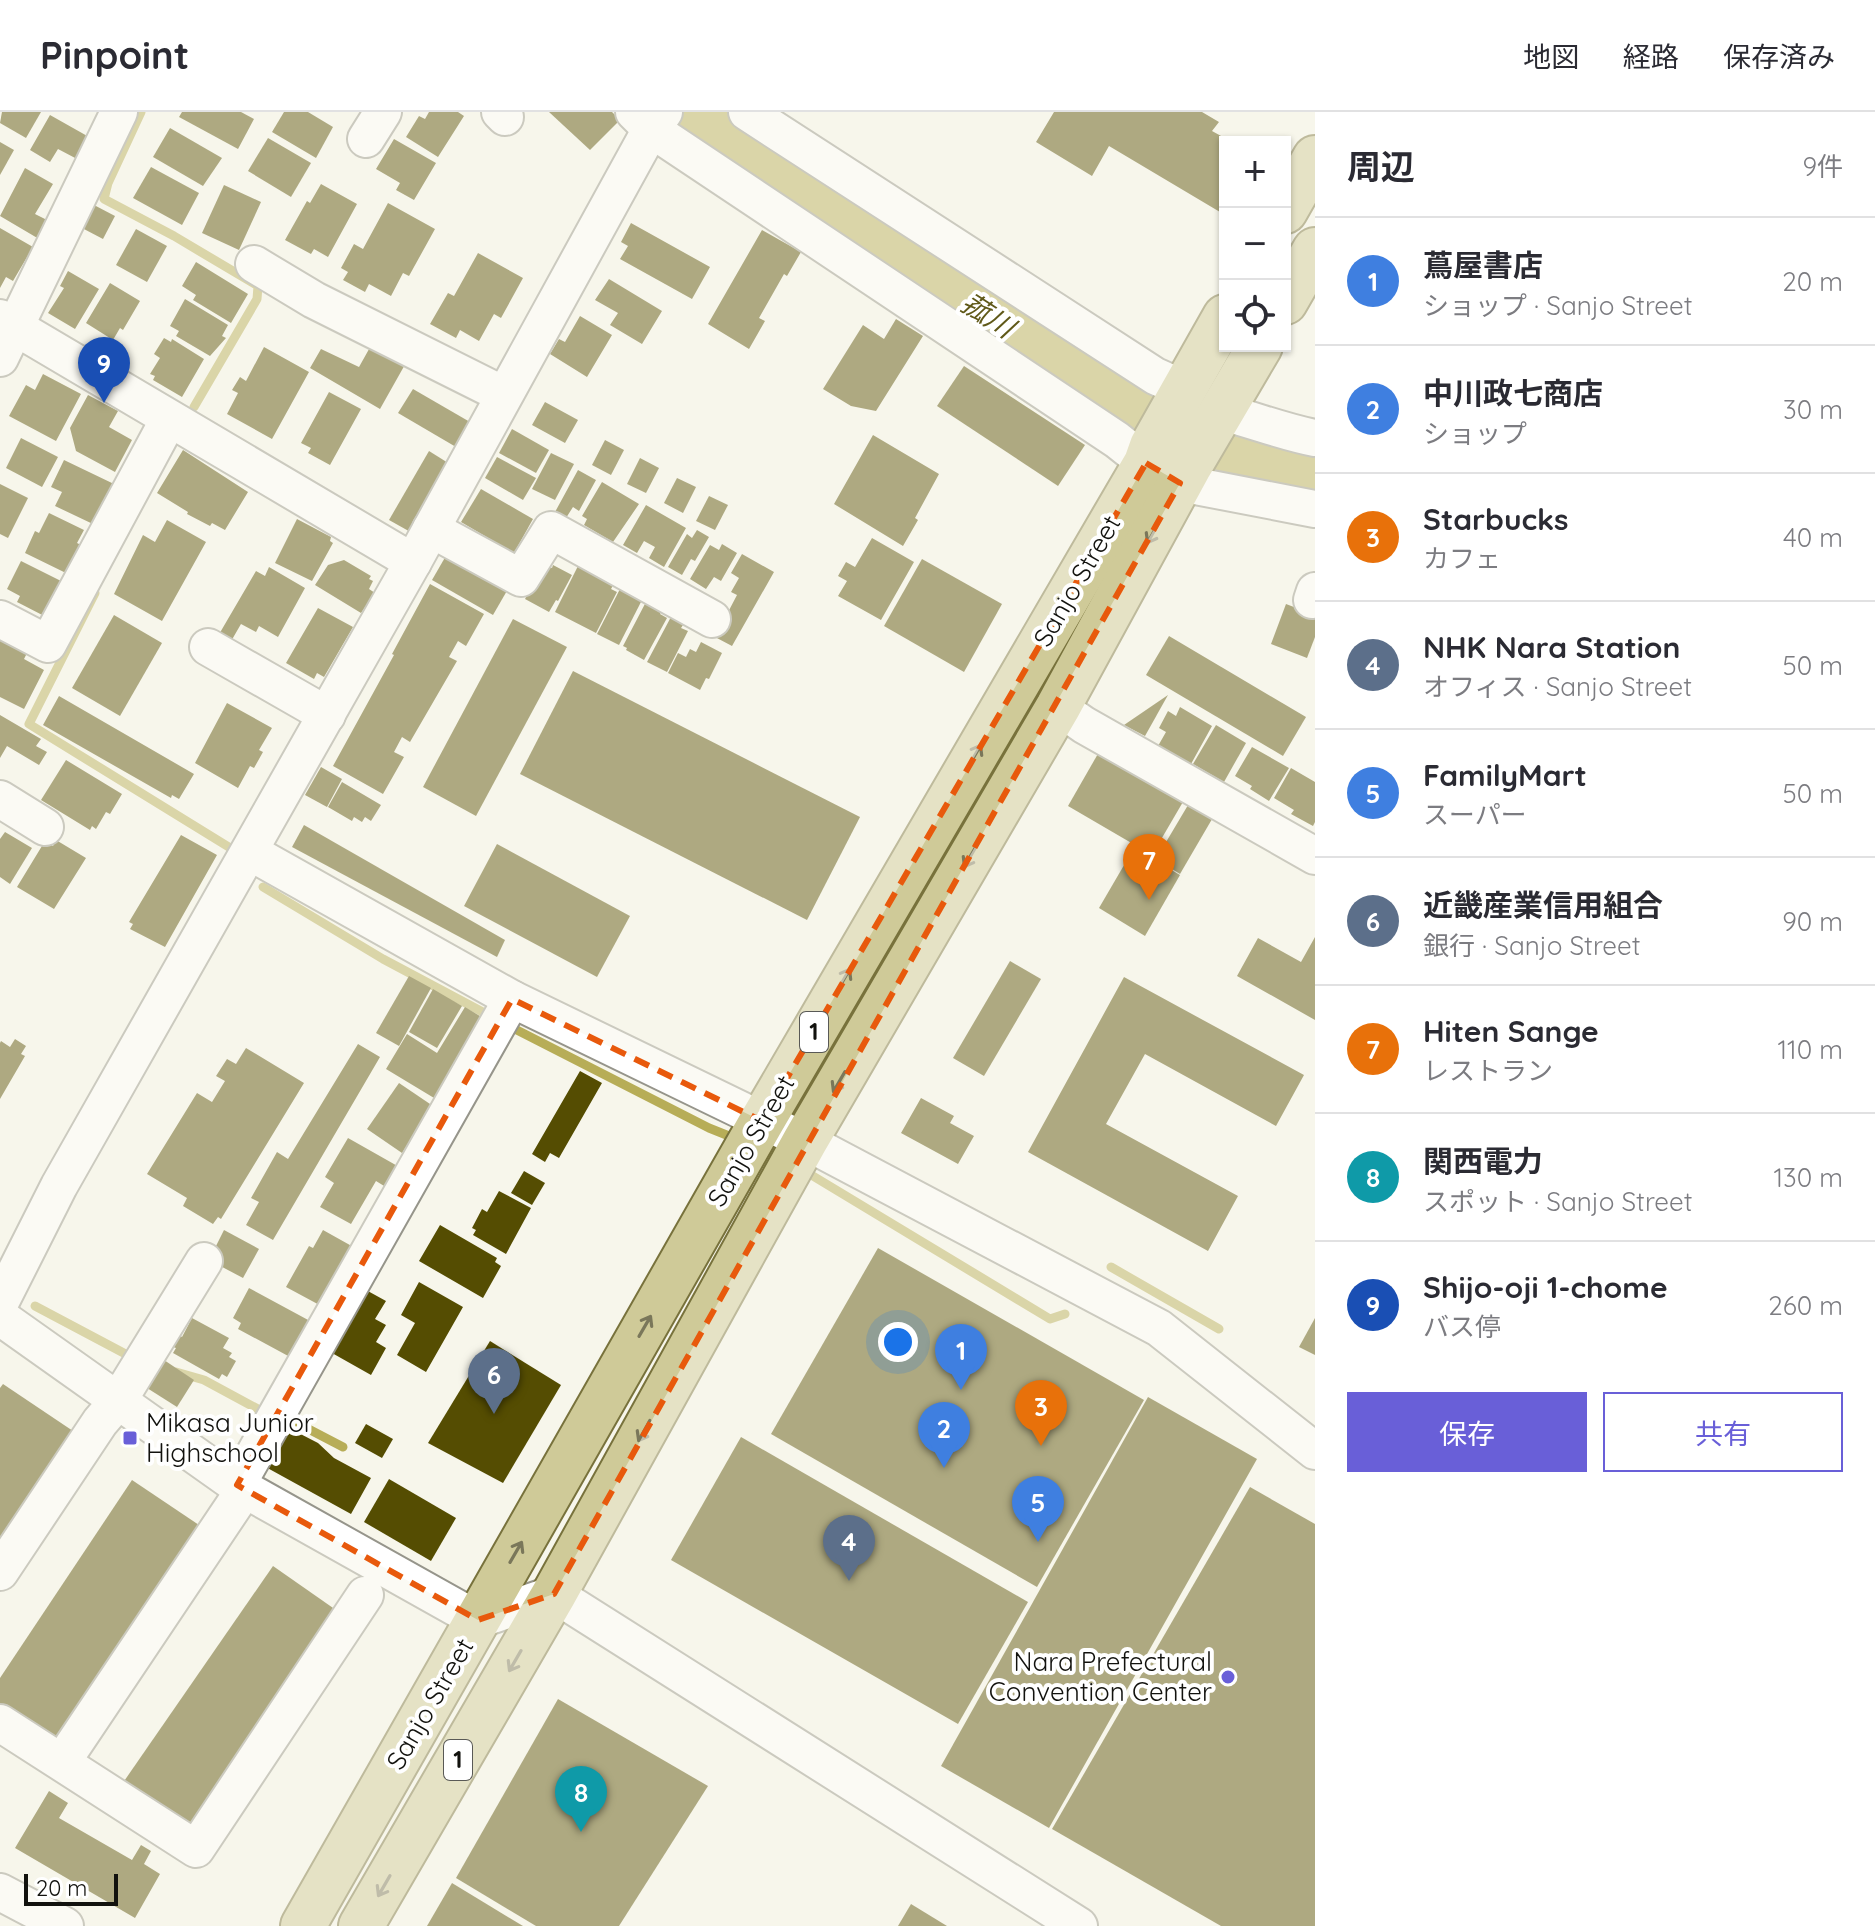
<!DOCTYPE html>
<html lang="ja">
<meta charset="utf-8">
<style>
body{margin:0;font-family:Quicksand,"Noto Sans JP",sans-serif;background:#f7f7f7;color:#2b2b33}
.controls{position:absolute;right:24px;top:24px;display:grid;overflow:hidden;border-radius:0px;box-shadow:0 2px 6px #0004}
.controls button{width:72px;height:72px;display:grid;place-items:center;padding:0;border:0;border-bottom:2px solid #e1e1e2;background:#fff;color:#2b2b33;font:40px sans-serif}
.scale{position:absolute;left:24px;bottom:20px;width:94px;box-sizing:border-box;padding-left:8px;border:4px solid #12120e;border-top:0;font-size:22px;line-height:28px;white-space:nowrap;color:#12120e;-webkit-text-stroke:6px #fff;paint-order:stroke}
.you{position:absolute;left:898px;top:1230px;width:28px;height:28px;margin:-20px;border:6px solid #fff;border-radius:50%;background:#1a73e8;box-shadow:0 0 0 12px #1a73e833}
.badge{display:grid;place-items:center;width:52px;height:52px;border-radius:50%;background:#695fd8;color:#fff;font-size:26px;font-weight:700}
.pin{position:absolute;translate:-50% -66px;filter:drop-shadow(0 2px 4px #0008)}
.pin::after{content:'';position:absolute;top:42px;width:28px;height:24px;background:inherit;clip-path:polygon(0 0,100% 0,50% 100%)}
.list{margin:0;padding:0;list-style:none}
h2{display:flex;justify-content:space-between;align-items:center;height:104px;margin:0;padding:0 32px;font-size:34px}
h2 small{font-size:26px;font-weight:400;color:#7c7c81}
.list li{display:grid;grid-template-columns:52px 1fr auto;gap:24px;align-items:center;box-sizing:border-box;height:128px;padding:0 32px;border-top:2px solid #e1e1e2}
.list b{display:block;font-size:30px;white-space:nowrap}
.list p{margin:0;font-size:26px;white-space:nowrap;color:#7c7c81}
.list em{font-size:26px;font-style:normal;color:#7c7c81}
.actions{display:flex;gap:16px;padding:24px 32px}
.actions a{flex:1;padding:18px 0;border:2px solid #695fd8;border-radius:0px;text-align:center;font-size:28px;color:#695fd8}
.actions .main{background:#695fd8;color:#fff}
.icon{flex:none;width:44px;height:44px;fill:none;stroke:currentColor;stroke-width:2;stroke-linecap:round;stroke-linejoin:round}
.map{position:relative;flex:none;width:1315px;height:1814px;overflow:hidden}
header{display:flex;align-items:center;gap:48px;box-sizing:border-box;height:112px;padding:0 40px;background:#fff;border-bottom:2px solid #e1e1e2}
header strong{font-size:38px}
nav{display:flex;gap:44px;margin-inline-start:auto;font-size:28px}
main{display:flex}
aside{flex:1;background:#fff}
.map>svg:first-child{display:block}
</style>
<header>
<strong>Pinpoint</strong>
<nav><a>地図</a><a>経路</a><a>保存済み</a></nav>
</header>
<main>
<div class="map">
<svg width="1315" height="1814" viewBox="0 0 1315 1814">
<rect width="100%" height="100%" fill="#f7f6eb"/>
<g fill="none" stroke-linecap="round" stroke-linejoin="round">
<g stroke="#b7ad57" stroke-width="9">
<polyline points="141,0 108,71 104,87 174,124 258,174 257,187 194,295"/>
<polyline points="95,481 29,612 232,737"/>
<polyline points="263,775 383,847 492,905"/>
<polyline points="505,912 709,1016 739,1028"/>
<polyline points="803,1058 1050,1207 1065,1202"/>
<polyline points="1111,1155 1219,1217"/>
<polyline points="35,1194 135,1247"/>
<polyline points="176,1260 204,1268 267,1302"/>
<polyline points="282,1306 295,1310 343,1335"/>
</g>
<polyline stroke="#b7ad57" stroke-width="56" points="680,0 1056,248 1206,340 1315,359"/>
</g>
<g fill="#554d02">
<polygon points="2,0 41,0 26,26 0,11"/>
<polygon points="182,0 241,0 254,7 238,37 179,5"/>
<polygon points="284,0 308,0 333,15 316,46 272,20"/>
<polygon points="429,0 458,0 464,4 438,45 406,25 419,4 425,7"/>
<polygon points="549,0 612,0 620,8 590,38"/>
<polygon points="1054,0 1202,0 1219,10 1212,19 1232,30 1225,30 1225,103 1109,34 1092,64 1036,30"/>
<polygon points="50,3 89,25 77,47 58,37 50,50 30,38"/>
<polygon points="170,16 222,46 203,74 153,45"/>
<polygon points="268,26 311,51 291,85 248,59"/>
<polygon points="394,27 436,51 414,88 396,78 400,71 376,57"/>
<polygon points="0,30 14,38 0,63"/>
<polygon points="151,55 199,81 182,113 133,86"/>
<polygon points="25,56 53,72 35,102 49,109 39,127 0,104"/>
<polygon points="321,72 357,92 328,145 314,137 311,142 285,128 307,89 310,91"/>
<polygon points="224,73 261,90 239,138 202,121"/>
<polygon points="388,91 435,117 409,164 403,161 391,184 369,172 365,180 343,168 348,160 341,156 354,132 363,137"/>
<polygon points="94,93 115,104 103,127 82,116"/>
<polygon points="631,111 710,155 692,187 620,147 628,134 621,130"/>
<polygon points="0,116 33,135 13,169 6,165 0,176"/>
<polygon points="136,117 167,134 147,170 116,153"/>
<polygon points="762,118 801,140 787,164 784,162 759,206 765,209 749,237 708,212"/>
<polygon points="478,141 523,166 501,206 494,202 479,229 460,218 456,226 430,212 448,181 454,184"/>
<polygon points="196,150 248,182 231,211 193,188 196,183 182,174"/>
<polygon points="68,159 99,177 75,217 48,201 64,176 60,174"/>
<polygon points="609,167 662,199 642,232 610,213 618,201 595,188"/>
<polygon points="110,171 140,189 123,218 120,216 113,228 86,211"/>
<polygon points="185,187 228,213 222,224 226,226 210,244 176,224 179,219 170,214"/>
<polygon points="580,204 612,223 587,265 550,242 559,227 565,230"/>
<polygon points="896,207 923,224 876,299 851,294 823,277 863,213 884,227"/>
<polygon points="164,226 171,230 172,227 204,247 182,285 153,268 155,264 150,262 160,246 154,242"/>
<polygon points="373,230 407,249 380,297 310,256 321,237 359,255"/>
<polygon points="264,235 309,260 272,327 227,302 238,281 232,278 240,265 246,269"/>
<polygon points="964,254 1085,333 1058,374 937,294"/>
<polygon points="43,262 81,282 56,329 9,304 26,273 35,278"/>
<polygon points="413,277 470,310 456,335 398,301"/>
<polygon points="329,280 361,297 330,353 308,341 311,336 301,331"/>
<polygon points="88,283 118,299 109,315 132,328 115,360 76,339 70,316"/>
<polygon points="545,290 578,308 565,331 532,313"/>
<polygon points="512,317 549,338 536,361 499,341"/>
<polygon points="873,323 939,362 915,406 918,408 903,434 834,392"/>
<polygon points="21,326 58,345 42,375 6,356"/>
<polygon points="605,328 624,338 611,363 592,353"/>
<polygon points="183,338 248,380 225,418 212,411 210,414 187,402 188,400 157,381"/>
<polygon points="429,339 453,354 414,422 389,408"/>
<polygon points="551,341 574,352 555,388 532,377"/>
<polygon points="497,345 536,366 523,388 485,366"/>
<polygon points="640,346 659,356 646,381 627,372"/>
<polygon points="64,348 114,372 101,392 105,394 95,413 55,394 62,380 51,375"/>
<polygon points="578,358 596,368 579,399 573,395 566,406 555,400"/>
<polygon points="677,366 696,375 683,401 664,391"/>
<polygon points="602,370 639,392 613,430 584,413 587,407 582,404"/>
<polygon points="0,372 28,386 8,426 0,422"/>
<polygon points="481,377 533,407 514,441 461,410"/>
<polygon points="709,384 728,393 715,418 696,409"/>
<polygon points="646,393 686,416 664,455 649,446 655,435 644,429 637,441 623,433"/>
<polygon points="49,401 84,418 77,431 85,435 70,463 25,441 35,419 39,421"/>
<polygon points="297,407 331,425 330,429 333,431 312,469 275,451"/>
<polygon points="167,408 206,430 162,509 114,482 143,423 155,430"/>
<polygon points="697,418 709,425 695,449 691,447 682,463 668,455 687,422 692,426"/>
<polygon points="872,426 914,450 881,508 838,484 847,469 838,464 846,450 855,455"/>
<polygon points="722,432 737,441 721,469 714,465 706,477 690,467 710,433 719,438"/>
<polygon points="447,442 508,477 493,503 432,468"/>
<polygon points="742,442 774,460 732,534 715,525 737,483 731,480 739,466 731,461"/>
<polygon points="922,447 1002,492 964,560 884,514"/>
<polygon points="344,448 371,464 369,467 373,469 369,477 375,481 361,501 315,473 328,453"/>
<polygon points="21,449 67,472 50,507 17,490 20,484 7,477"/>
<polygon points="543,452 552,456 553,453 572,463 558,489 556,488 549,500 525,487"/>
<polygon points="578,454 601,466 602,463 615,470 611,477 617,480 596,521 555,500"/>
<polygon points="269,455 305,476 278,525 259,514 256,520 241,512 230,531 218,524 256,459 265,464"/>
<polygon points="430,472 484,502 466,534 458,529 449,545 457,549 410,630 402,625 394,640 404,645 383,682 333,654 394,543 392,542"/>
<polygon points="620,477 642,488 619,533 597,522"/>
<polygon points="647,488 663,496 660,502 667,506 644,548 626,538 627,536 623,534"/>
<polygon points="1286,492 1315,503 1315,525 1307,546 1271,532"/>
<polygon points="318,496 353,515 324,565 317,561 314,567 286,551"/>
<polygon points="114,503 162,531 120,604 72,576"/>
<polygon points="672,503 685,510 681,516 688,519 667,560 647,550"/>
<polygon points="513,507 567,535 476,704 423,675"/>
<polygon points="0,522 29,537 24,547 44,558 24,597 0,585"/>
<polygon points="1169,524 1306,605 1283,644 1146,563"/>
<polygon points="701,530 722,541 709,567 706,566 700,578 668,561 678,541 686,545 690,537 696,540"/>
<polygon points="573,559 860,705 807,808 520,662"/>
<polygon points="1168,583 1145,624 1124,613"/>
<polygon points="59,584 194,662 179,687 172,683 171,686 43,613"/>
<polygon points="227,591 272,616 259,638 263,640 254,656 250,654 238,676 195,651"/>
<polygon points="1180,595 1212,614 1191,652 1158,634 1166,620 1159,616 1168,599 1176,604"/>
<polygon points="0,603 41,627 36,634 47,640 39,653 7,634 0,646"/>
<polygon points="1216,613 1246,631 1224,670 1193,652"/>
<polygon points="1103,633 1187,683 1152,743 1068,694"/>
<polygon points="1252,635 1289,656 1269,689 1250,677 1252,674 1235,664"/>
<polygon points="66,648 122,682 110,702 106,700 96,717 92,714 90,718 41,688"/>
<polygon points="321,655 342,667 327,695 305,683"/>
<polygon points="1291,656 1315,670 1315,710 1313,714 1291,702 1294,698 1274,686"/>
<polygon points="342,670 381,693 371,709 365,705 362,710 354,705 352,709 328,695"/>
<polygon points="1191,688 1215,702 1180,762 1156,747"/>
<polygon points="304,713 505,828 497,845 292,735"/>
<polygon points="5,720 32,736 10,772 0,765 0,727"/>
<polygon points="181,723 217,743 165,835 130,817 133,812 129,810"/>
<polygon points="56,728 86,746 54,797 17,775 45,729 53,734"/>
<polygon points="497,732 630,804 597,865 464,794"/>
<polygon points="1134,736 1180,763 1145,824 1099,796"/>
<polygon points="1315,825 1315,908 1237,864 1258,826 1301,850"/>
<polygon points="1010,849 1041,867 984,964 953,946"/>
<polygon points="409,864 431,876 399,934 376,921"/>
<polygon points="1124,865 1304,963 1276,1014 1145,942 1106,1012 1238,1084 1208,1139 1028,1040"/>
<polygon points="433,877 462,894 437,936 409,920"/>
<polygon points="465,895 493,912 444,992 386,957 407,922 437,941"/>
<polygon points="15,927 26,934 21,942 25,944 0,987 0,931 1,929 10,935"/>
<polygon points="358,932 380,945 273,1128 246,1113 259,1090 251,1086 277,1040 288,1047"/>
<polygon points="246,936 304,971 221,1107 218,1105 213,1112 183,1094 187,1086 147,1062 197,981 212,990 225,969 216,964 227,947 236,952"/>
<polygon points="580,959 602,971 559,1046 550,1041 545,1050 532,1042"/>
<polygon points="399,971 433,994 402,1041 367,1017"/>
<polygon points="921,986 954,1004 950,1011 974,1024 958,1052 901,1021"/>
<polygon points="348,1026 401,1056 389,1077 376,1069 351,1112 320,1095 334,1071 325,1065"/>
<polygon points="524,1059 545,1071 532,1093 511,1081"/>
<polygon points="499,1079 531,1096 506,1142 473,1123 476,1118 472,1116 482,1097 487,1100"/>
<polygon points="440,1113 497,1146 495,1150 501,1154 483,1186 419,1149"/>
<polygon points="224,1118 259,1137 243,1166 209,1148"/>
<polygon points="323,1118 357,1137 325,1196 286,1175 309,1134 313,1136"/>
<polygon points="878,1136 1144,1288 1037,1475 771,1322"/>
<polygon points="419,1170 463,1195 426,1260 397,1243 415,1211 401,1203"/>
<polygon points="249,1176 310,1209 290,1245 238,1217 241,1211 233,1206"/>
<polygon points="366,1178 386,1189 375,1207 386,1213 376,1230 386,1236 371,1263 332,1241"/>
<polygon points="192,1206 229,1226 223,1236 232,1241 229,1245 236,1249 227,1265 222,1262 219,1267 173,1241 176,1236 173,1235 179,1223 182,1225"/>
<polygon points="1315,1206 1315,1243 1299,1235"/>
<polygon points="490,1229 561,1273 503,1371 428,1331"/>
<polygon points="164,1248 194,1268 177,1295 147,1276"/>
<polygon points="3,1272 76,1321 0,1433 0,1276"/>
<polygon points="1148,1285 1257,1347 1049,1716 941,1654"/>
<polygon points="366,1312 393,1327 382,1346 355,1331"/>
<polygon points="283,1313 318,1331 334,1346 371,1366 351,1402 262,1353"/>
<polygon points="741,1325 1028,1490 958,1612 671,1448"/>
<polygon points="389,1367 456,1406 431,1449 364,1410"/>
<polygon points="132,1368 199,1413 53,1632 0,1596 0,1566"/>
<polygon points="1250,1375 1315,1412 1315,1814 1221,1814 1052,1717"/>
<polygon points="273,1454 346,1505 194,1726 120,1675"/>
<polygon points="558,1587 708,1674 619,1814 536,1814 456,1766"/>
<polygon points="49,1679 68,1691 59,1706 132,1748 141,1733 151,1739 144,1752 160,1762 135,1806 15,1736"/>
<polygon points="452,1771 523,1814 427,1814"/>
<polygon points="911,1792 947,1814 898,1814"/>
</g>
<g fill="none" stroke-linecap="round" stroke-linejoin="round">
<g stroke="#96958b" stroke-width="40">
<g id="minor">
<polyline points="500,0 505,5"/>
<polyline points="634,0 651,17 1117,328 1146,351 1180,371 1315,397"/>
<polyline points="747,0 1155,264 1184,277"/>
<polyline points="366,27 383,0"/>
<polyline points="254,152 314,188 504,283"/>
<polyline points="0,206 413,450"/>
<polyline points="0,246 119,0"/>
<path d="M1222,300C1254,308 1283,320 1315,326"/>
<polyline points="431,417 521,466 551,418 712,507"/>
<polyline points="1312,488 1315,479"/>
<polyline points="0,507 48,532 169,307"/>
<polyline points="208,535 327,603"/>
<polyline points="1058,595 1084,613 1315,744"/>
<polyline points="0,687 45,715"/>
<polyline points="250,740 512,887 805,1029 1159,1216 1315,1339"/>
<polyline points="0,1191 59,1074 413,450 651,17 664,0"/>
<polyline points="0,1205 237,1373 478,1508 554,1482 1079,1814"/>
<polyline points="237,1373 512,887"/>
<polyline points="0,1460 100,1310 118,1289 204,1149"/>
<polyline points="0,1611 196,1737 365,1483"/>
<polyline points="62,1650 245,1377"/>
<polyline points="0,1780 65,1814"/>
</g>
</g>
<g stroke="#78723c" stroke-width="48">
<g id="major">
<polyline points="1285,99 1315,46"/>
<polyline points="1285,190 1315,138"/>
<polyline points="303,1814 762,1009 1146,351 1152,334 1225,205"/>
<polyline points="361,1814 554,1482 805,1029 1058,595 1190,353 1260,234"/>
</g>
</g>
<use href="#minor" stroke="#fff" stroke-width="36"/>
<use href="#major" stroke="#cfca98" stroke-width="44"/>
</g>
<defs><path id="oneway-shaft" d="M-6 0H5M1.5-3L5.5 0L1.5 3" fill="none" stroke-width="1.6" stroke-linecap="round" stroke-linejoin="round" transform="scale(2)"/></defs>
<g stroke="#7a775a">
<use href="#oneway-shaft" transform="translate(1153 421) rotate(119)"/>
<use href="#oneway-shaft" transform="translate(975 643) rotate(-60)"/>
<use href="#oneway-shaft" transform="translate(970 745) rotate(120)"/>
<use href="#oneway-shaft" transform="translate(844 867) rotate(-60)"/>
<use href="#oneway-shaft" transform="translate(839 970) rotate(120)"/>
<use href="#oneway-shaft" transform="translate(645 1214) rotate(-60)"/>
<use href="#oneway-shaft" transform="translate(644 1319) rotate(119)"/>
<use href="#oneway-shaft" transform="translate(516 1440) rotate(-60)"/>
<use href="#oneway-shaft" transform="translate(515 1549) rotate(120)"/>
<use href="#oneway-shaft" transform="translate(384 1774) rotate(120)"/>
</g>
<path d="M0 0H1315V1814H0ZM1146,351L1180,371L554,1482L478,1508L237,1373L512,887L762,1009Z" fill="#f7f6eb" fill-opacity=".55" fill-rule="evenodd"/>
<path fill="none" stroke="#e8590c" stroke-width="6" stroke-dasharray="16 10" stroke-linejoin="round" d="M1146,351L1180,371L554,1482L478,1508L237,1373L512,887L762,1009Z"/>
<g fill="#695fd8" stroke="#fff" stroke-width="3">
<rect x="122" y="1318" width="16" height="16" rx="4"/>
<circle cx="1228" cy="1565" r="8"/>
</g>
<g text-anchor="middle" stroke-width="8" stroke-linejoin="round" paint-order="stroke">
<g fill="#fff" stroke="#595956" stroke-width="2">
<rect x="800" y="900" width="28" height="40" rx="6"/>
<rect x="444" y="1628" width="28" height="40" rx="6"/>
</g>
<g font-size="24" font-weight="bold" fill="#12120e">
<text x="814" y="928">1</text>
<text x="458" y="1656">1</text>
</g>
<g font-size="26" fill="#12120e" stroke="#fff">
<text transform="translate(1077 469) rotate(-60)" y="9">Sanjo Street</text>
<text transform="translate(751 1029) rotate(-60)" y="9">Sanjo Street</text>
<text transform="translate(430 1592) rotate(-60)" y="9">Sanjo Street</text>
</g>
<g font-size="26" fill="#12120e" stroke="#fff" text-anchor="start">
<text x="146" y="1320">Mikasa Junior<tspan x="146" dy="30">Highschool</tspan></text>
<text x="1212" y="1559" text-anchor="end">Nara Prefectural<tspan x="1212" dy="30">Convention Center</tspan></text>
</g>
<g font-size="28" font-style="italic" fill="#605919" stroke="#fff">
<text transform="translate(988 203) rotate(33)" y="10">菰川</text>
</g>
</g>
</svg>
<div class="controls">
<button>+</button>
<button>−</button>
<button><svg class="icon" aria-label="locate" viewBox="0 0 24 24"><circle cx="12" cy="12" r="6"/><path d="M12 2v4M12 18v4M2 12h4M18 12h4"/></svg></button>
</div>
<div class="scale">20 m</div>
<div class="you"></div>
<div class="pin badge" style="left:961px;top:1278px;background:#3f7fe0">1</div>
<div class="pin badge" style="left:944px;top:1356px;background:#3f7fe0">2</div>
<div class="pin badge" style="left:1041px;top:1334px;background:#e8710a">3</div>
<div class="pin badge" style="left:849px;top:1469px;background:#5c6f8a">4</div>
<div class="pin badge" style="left:1038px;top:1430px;background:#3f7fe0">5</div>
<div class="pin badge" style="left:494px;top:1302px;background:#5c6f8a">6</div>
<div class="pin badge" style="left:1149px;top:788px;background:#e8710a">7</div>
<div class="pin badge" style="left:581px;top:1720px;background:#0f9aa8">8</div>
<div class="pin badge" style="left:104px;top:291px;background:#1a4fb4">9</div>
</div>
<aside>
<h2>周辺<small>9件</small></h2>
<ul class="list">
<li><span class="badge" style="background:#3f7fe0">1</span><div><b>蔦屋書店</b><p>ショップ · Sanjo Street</p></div><em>20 m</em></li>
<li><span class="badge" style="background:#3f7fe0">2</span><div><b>中川政七商店</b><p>ショップ</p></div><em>30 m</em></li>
<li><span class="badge" style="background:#e8710a">3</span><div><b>Starbucks</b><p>カフェ</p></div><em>40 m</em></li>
<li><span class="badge" style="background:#5c6f8a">4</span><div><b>NHK Nara Station</b><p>オフィス · Sanjo Street</p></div><em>50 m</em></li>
<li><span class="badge" style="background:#3f7fe0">5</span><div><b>FamilyMart</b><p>スーパー</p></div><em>50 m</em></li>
<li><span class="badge" style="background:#5c6f8a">6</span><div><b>近畿産業信用組合</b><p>銀行 · Sanjo Street</p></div><em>90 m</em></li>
<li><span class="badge" style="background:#e8710a">7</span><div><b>Hiten Sange</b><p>レストラン</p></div><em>110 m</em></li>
<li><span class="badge" style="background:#0f9aa8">8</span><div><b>関西電力</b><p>スポット · Sanjo Street</p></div><em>130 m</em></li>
<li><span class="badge" style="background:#1a4fb4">9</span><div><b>Shijo-oji 1-chome</b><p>バス停</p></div><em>260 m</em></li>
</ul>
<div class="actions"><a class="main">保存</a><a>共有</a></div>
</aside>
</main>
